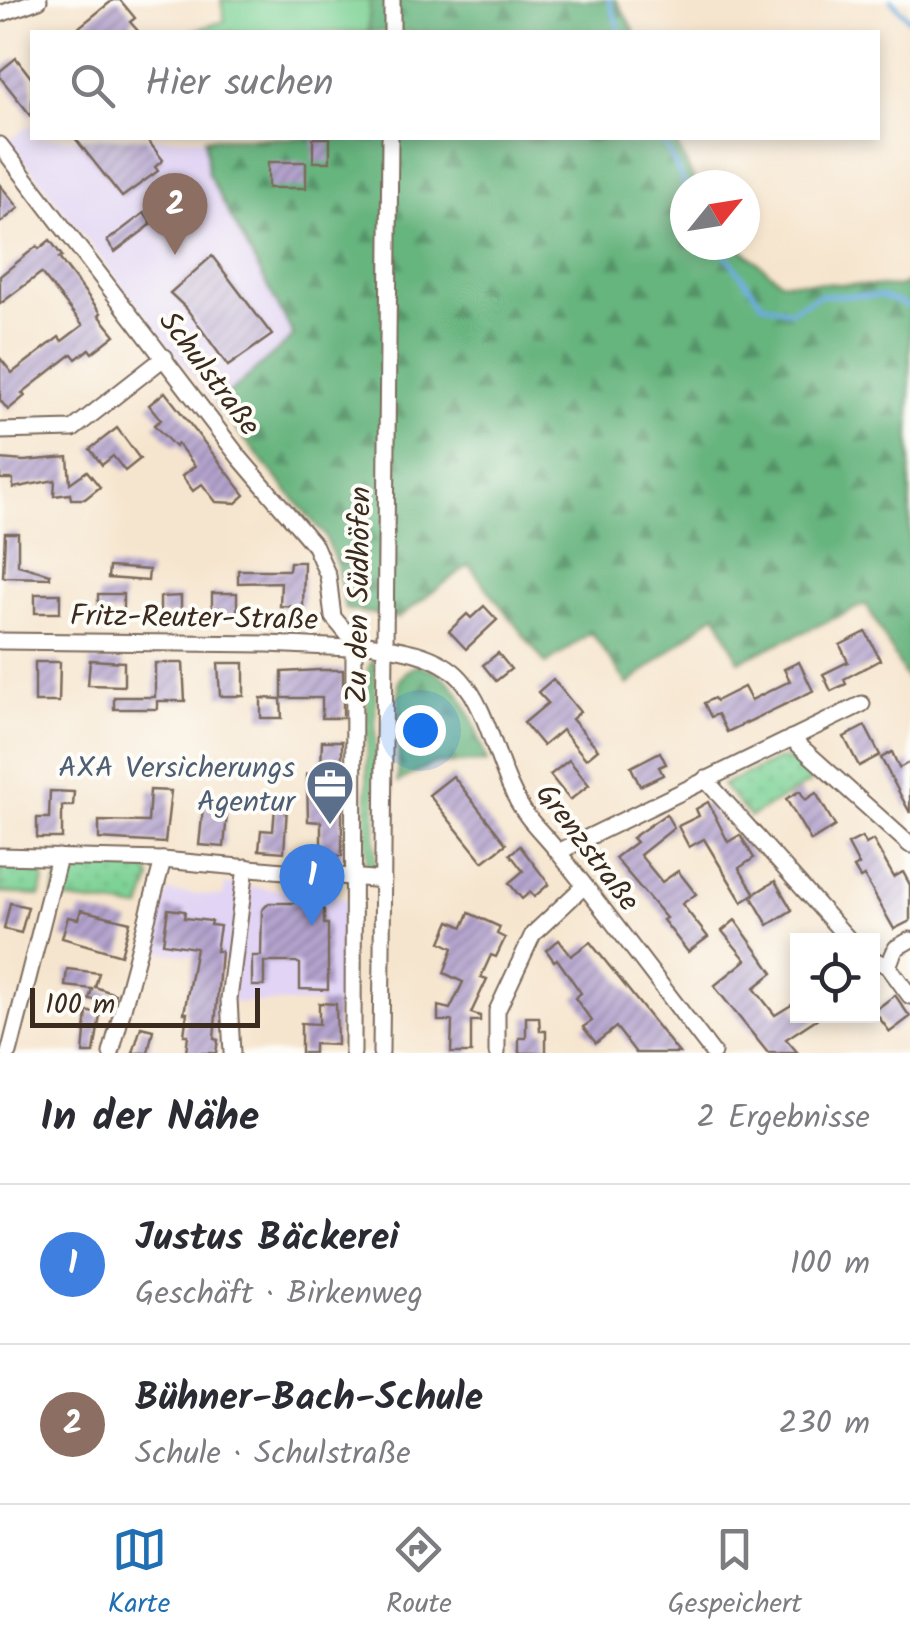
<!DOCTYPE html>
<html lang="de">
<meta charset="utf-8">
<style>
body{margin:0;font-family:Kalam,sans-serif;background:#f2f2f3;color:#2b2b33}
.controls{position:absolute;right:30px;bottom:30px;display:grid;overflow:hidden;border-radius:0px;box-shadow:0 5px 15px #0003}
.controls button{width:90px;height:90px;display:grid;place-items:center;padding:0;border:0;border-bottom:2px solid #e1e1e2;background:#fff;color:#2b2b33;font:50px sans-serif}
.compass{position:absolute;left:670px;top:170px;width:90px;height:90px;border-radius:50%;background:#fff;box-shadow:0 5px 15px #0003;rotate:60deg}
.scale{position:absolute;left:30px;bottom:25px;width:230px;box-sizing:border-box;padding-left:10px;border:5px solid #3b2a1e;border-top:0;font-size:28px;line-height:35px;white-space:nowrap;color:#3b2a1e;-webkit-text-stroke:8px #fdfcf7;paint-order:stroke}
.you{position:absolute;left:420px;top:730px;width:35px;height:35px;margin:-25px;border:8px solid #fff;border-radius:50%;background:#1a73e8;box-shadow:0 0 0 15px #1a73e833}
.badge{display:grid;place-items:center;width:65px;height:65px;border-radius:50%;background:#1f6fb2;color:#fff;font-size:32px;font-weight:700}
.pin{position:absolute;translate:-50% -82px;filter:drop-shadow(0 2px 5px #0008)}
.pin::after{content:'';position:absolute;top:52px;width:35px;height:30px;background:inherit;clip-path:polygon(0 0,100% 0,50% 100%)}
.list{margin:0;padding:0;list-style:none}
h2{display:flex;justify-content:space-between;align-items:center;height:130px;margin:0;padding:0 40px;font-size:42px}
h2 small{font-size:32px;font-weight:400;color:#7c7c81}
.list li{display:grid;grid-template-columns:65px 1fr auto;gap:30px;align-items:center;box-sizing:border-box;height:160px;padding:0 40px;border-top:2px solid #e1e1e2}
.list b{display:block;font-size:38px;white-space:nowrap}
.list p{margin:0;font-size:32px;white-space:nowrap;color:#7c7c81}
.list em{font-size:32px;font-style:normal;color:#7c7c81}
.icon{flex:none;width:55px;height:55px;fill:none;stroke:currentColor;stroke-width:2;stroke-linecap:round;stroke-linejoin:round}
.map{position:relative;flex:none;width:910px;height:1053px;overflow:hidden}
.search{position:absolute;background:#fff;box-shadow:0 5px 15px #0003;left:30px;right:30px;top:30px;height:110px;display:flex;align-items:center;gap:25px;box-sizing:border-box;padding:0 35px;border-radius:0px;color:#7c7c81;font-size:38px}
.sheet{height:450px;background:#fff}
nav{display:flex;justify-content:space-around;align-items:center;box-sizing:border-box;height:140px;border-top:2px solid #e1e1e2;background:#fff;font-size:28px;color:#7c7c81}
nav a{display:grid;justify-items:center;gap:5px}
nav .on{color:#1f6fb2}
.map>svg:first-child{display:block}
</style>
<div class="map">
<svg width="910" height="1053" viewBox="0 0 910 1053">
<defs>
<pattern id="grass-dots" width="8" height="8" patternUnits="userSpaceOnUse" patternTransform="scale(2.5)"><rect width="8" height="8" fill="#7dd295"/><path d="M2 2h.1M6 6h.1" fill="none" stroke="#6db480" stroke-width="1.8" stroke-linecap="round"/></pattern>
<pattern id="forest-firs" width="22" height="20" patternUnits="userSpaceOnUse" patternTransform="scale(2.5)"><rect width="22" height="20" fill="#66b47e"/><path d="M5 1l3.5 6h-7zM16 11l3.5 6h-7z" fill="#559367"/></pattern>
<pattern id="building-hatch" width="6" height="6" patternUnits="userSpaceOnUse" patternTransform="scale(2.5)"><rect width="6" height="6" fill="#b3a3cd"/><path d="M-1 1l2-2M0 6l6-6M5 7l2-2" fill="none" stroke="#9385a6"/></pattern>
</defs>
<rect width="100%" height="100%" fill="#fdfcf7"/>
<filter id="ink" filterUnits="userSpaceOnUse"><feTurbulence type="fractalNoise" baseFrequency=".01" numOctaves="2"/><feDisplacementMap in="SourceGraphic" scale="20" xChannelSelector="R" yChannelSelector="G"/><feConvolveMatrix kernelMatrix="1 2 1 2 8 2 1 2 1" color-interpolation-filters="sRGB"/></filter>
<filter id="wash" filterUnits="userSpaceOnUse"><feTurbulence type="fractalNoise" baseFrequency=".0048" numOctaves="4" result="noise"/><feDisplacementMap in="SourceGraphic" scale="40" xChannelSelector="R" yChannelSelector="G"/><feGaussianBlur stdDeviation="2.25" result="paint"/><feColorMatrix in="noise" values="0 0 0 0 0 0 0 0 0 0 0 0 0 0 0 0 0 1.4 0 .05"/><feComposite in="paint" operator="in"/></filter>
<g filter="url(#wash)">
<rect width="100%" height="100%" fill="#f6e5ce"/>
<g fill="#e1d4f4">
<polygon points="32,123 32,138 205,138 208,174 294,336 216,405 9,141"/>
<polygon points="225,884 346,898 347,1004 223,1002 228,962 149,950 168,892 223,896"/>
</g>
<g fill="url(#grass-dots)" stroke="#5c7e5a" stroke-width="2.5">
<polygon points="373,660 375,664 375,866 372,870 367,869 368,669"/>
<polygon points="779,759 793,760 814,780 750,817 722,785"/>
<polygon points="72,863 139,866 147,870 151,878 141,909 53,898 60,872"/>
<polygon points="0,865 34,866 41,870 44,880 40,896 0,892"/>
</g>
<g fill="url(#forest-firs)" stroke="#506f4e" stroke-width="2.5">
<polygon points="370,0 616,0 635,32 368,32"/>
<polygon points="205,138 674,138 696,185 685,185 685,245 737,245 780,281 899,287 910,282 910,685 866,604 739,661 716,613 628,685 591,632 546,664 469,565 398,618 345,609 337,566 325,536 216,405 294,336 208,174"/>
<path d="M417,665C464,675 472,722 487,762L433,764L398,782L399,682L406,672Z"/>
</g>
<polygon fill="#7dd295" stroke="#5c7e5a" stroke-width="2.5" points="221,0 370,0 368,32 189,32 225,21"/>
<g fill="none" stroke-linecap="round" stroke-linejoin="round">
<g stroke="#6cacdf" stroke-width="5">
<polyline points="609,0 620,32"/>
<polyline points="891,0 910,20"/>
<polyline points="662,138 685,186"/>
<polyline points="718,245 762,303 789,311 820,295 881,296 910,307"/>
</g>
</g>
<g id="blocks">
<g fill="url(#building-hatch)">
<polygon points="113,0 120,0 135,18 130,22 139,32 73,32"/>
<polygon points="16,58 32,79 32,117 0,77 0,71"/>
<polygon points="75,138 146,138 163,160 155,167 158,171 122,197"/>
<rect x="313" y="138" width="17" height="24"/>
<rect x="268" y="162" width="38" height="26"/>
<polygon points="0,185 19,208 0,223"/>
<polygon points="144,213 152,224 115,252 107,241"/>
<polygon points="50,240 62,256 59,258 101,313 99,315 115,335 92,353 89,349 76,359 72,354 22,393 25,396 8,410 0,400 0,358 12,373 59,337 62,341 83,325 41,273 0,304 0,276 37,246 39,249"/>
<polygon points="212,256 272,335 228,366 186,308 170,293"/>
<polygon points="165,392 245,495 236,503 216,502 202,484 193,491 182,476 195,466 178,444 175,447 154,425 161,420 149,405"/>
<polygon points="117,428 140,459 125,471 113,456 102,465 90,449"/>
<polygon points="68,457 70,483 87,471 100,487 85,499 71,499 70,494 54,496 55,480 13,488 13,479 0,479 0,459 24,461"/>
<polygon points="5,533 18,533 18,565 50,574 50,578 3,577"/>
<polygon points="290,562 304,562 303,607 280,606 281,582 238,583 238,570 289,570"/>
<polygon points="109,567 149,570 148,581 108,578"/>
<rect x="212" y="593" width="25" height="22"/>
<rect x="35" y="594" width="25" height="19"/>
<rect x="98" y="594" width="25" height="19"/>
<polygon points="181,596 181,615 160,615 160,597"/>
<polygon points="484,606 497,620 466,649 449,631 467,614 471,618"/>
<polygon points="866,632 880,660 844,679 846,684 831,691 823,674 848,662 840,645"/>
<polygon points="498,653 511,669 496,681 483,665"/>
<polygon points="90,660 124,662 124,686 88,685"/>
<polygon points="35,662 60,662 59,702 35,702"/>
<polygon points="799,662 813,691 727,732 718,714 711,717 704,703 714,698 716,701 744,687 751,700 790,681 784,669"/>
<polygon points="155,663 183,663 185,701 157,701 157,709 114,709 114,697 155,697"/>
<polygon points="218,663 244,663 244,696 220,696"/>
<polygon points="320,670 343,670 343,718 322,718 322,698 282,698 282,672"/>
<polygon points="553,679 580,712 572,719 598,749 586,759 562,730 543,746 524,723 548,703 538,692"/>
<polygon points="261,698 281,699 282,718 261,718"/>
<polygon points="865,726 880,755 859,766 844,737"/>
<polygon points="322,741 342,741 342,770 321,770"/>
<polygon points="660,752 666,764 659,767 663,775 640,786 631,767"/>
<polygon points="892,752 899,768 910,762 910,813 881,758"/>
<polygon points="569,760 589,785 570,800 550,775"/>
<polygon points="324,773 325,802 342,802 342,856 321,855 321,822 308,821 307,774"/>
<polygon points="453,776 506,844 483,862 429,795"/>
<polygon points="150,790 171,791 165,843 99,839 99,821 148,822"/>
<polygon points="50,791 74,792 73,806 62,806 62,838 37,838 37,818 49,818"/>
<polygon points="800,791 805,800 816,793 835,826 811,841 786,799"/>
<polygon points="204,799 228,802 224,847 199,845"/>
<polygon points="708,802 728,842 740,835 754,858 739,868 755,894 742,902 704,839 689,847 678,826 699,816 696,809"/>
<polygon points="275,807 287,808 284,852 259,850 261,830 273,831"/>
<polygon points="666,814 674,828 640,855 662,882 678,871 696,894 682,904 708,937 688,952 663,920 666,918 615,858 636,842 632,838"/>
<polygon points="862,837 866,844 873,840 894,877 903,872 910,885 910,921 894,929 864,876 860,878 854,868 859,865 848,844"/>
<polygon points="520,846 549,884 534,897 530,892 522,899 509,883 523,871 510,854"/>
<polygon points="775,881 792,910 768,925 751,896"/>
<polygon points="10,903 28,907 21,933 4,929"/>
<polygon points="269,903 317,903 324,910 324,924 328,924 328,990 300,989 300,964 296,962 264,962 264,986 252,986 252,956 261,956 262,910"/>
<polygon points="168,909 185,911 184,918 211,921 210,925 220,926 216,951 221,951 214,1039 218,1040 216,1053 186,1053 188,1035 184,1035 187,1013 184,1013 196,948 163,943"/>
<polygon points="81,910 130,922 121,955 62,938 68,917 78,919"/>
<polygon points="469,913 500,927 497,934 505,938 496,957 491,955 481,977 487,979 471,1013 480,1016 480,1021 471,1021 471,1053 451,1053 452,1021 438,1021 438,1006 450,1009 463,982 444,973 453,948 441,942 450,921 463,927"/>
<polygon points="735,920 773,973 754,988 775,1015 793,1004 798,1016 821,1016 786,1039 798,1053 768,1053 714,986 746,960 722,931"/>
<polygon points="559,940 571,956 590,942 679,1053 636,1053 616,1027 596,1043 583,1027 592,1021 575,998 581,993 557,959 554,961 546,950"/>
<polygon points="67,969 99,973 95,987 115,994 113,1003 89,999 92,989 65,986"/>
<polygon points="895,995 910,1017 890,1032 874,1011"/>
<polygon points="319,1003 336,1004 337,1045 314,1044 314,1053 301,1053 301,1023 319,1024"/>
<polygon points="87,1011 100,1015 94,1053 83,1053"/>
<polygon points="526,1017 539,1017 540,1031 546,1031 546,1053 519,1053 519,1038 526,1038"/>
<polygon points="141,1027 153,1030 148,1053 133,1053"/>
</g>
</g>
</g>
<g filter="url(#ink)">
<use href="#blocks" fill-opacity="0" stroke="#7c6b5c" stroke-width="2.5"/>
<g fill="none" stroke-linecap="round" stroke-linejoin="round">
<g stroke="#7c6b5c" stroke-width="19">
<g id="minor">
<polyline points="0,14 39,0"/>
<polyline points="392,32 392,0"/>
<polyline points="0,145 239,457 315,546 328,576 333,617 354,642"/>
<polyline points="0,431 73,429 165,357"/>
<path d="M0,641L268,644L349,648L354,642C389,647 436,651 461,679C492,713 497,777 528,817C537,829 549,840 558,852C611,918 661,986 713,1053"/>
<polyline points="791,738 910,845"/>
<polyline points="705,779 850,941"/>
<polyline points="558,852 862,704"/>
<polyline points="0,856 163,860 383,880"/>
<polyline points="872,959 888,966 910,996"/>
<polyline points="888,966 896,948 910,940"/>
<polyline points="9,1053 59,857"/>
<polyline points="111,1053 163,860"/>
<polyline points="232,1053 229,999 246,867"/>
<polyline points="353,1053 354,642"/>
<polyline points="381,1053 390,138"/>
<polyline points="497,1053 497,1011 533,934 583,887"/>
</g>
</g>
<use href="#minor" stroke="#fff" stroke-width="15"/>
</g>
</g>
<defs>
<g id="office-pin" transform="scale(2.5)"><path d="M0 17L-7.5 6A9.5 9.5 0 1 1 7.5 6Z" fill="#5c6f8a" stroke="#fdfcf7"/><path d="M-6-3h4V-5.5h4V-3h4V5H-6ZM-1-4.5V-3h2v-1.5ZM-6 0V1H6V0Z" fill="#fff"/></g>
</defs>
<g fill-rule="evenodd">
<use href="#office-pin" x="330" y="784"/>
</g>
<g text-anchor="middle" stroke-width="8" stroke-linejoin="round" paint-order="stroke">
<g font-size="30" fill="#3b2a1e" stroke="#fdfcf7">
<text transform="translate(210 373) rotate(53)" y="10">Schulstraße</text>
<text transform="translate(358 595) rotate(-89)" y="10">Zu den Südhöfen</text>
<text transform="translate(194 617) rotate(1)" y="10">Fritz-Reuter-Straße</text>
<text transform="translate(588 847) rotate(53)" y="10">Grenzstraße</text>
</g>
<g font-size="30" fill="#4e5e75" stroke="#fdfcf7" text-anchor="end">
<text x="295" y="777">AXA Versicherungs<tspan x="295" dy="34">Agentur</tspan></text>
</g>
</g>
</svg>
<div class="controls">
<button><svg class="icon" aria-label="locate" viewBox="0 0 24 24"><circle cx="12" cy="12" r="6"/><path d="M12 2v4M12 18v4M2 12h4M18 12h4"/></svg></button>
</div>
<svg class="compass" viewBox="-18 -18 36 36"><path d="M0-13l5 13h-10z" fill="#e53935"/><path d="M0 13l5-13h-10z" fill="#7c7c81"/></svg>
<div class="scale">100 m</div>
<div class="you"></div>
<div class="pin badge" style="left:312px;top:926px;background:#3f7fe0">1</div>
<div class="pin badge" style="left:175px;top:255px;background:#8d6e63">2</div>
<div class="search"><svg class="icon" aria-label="search" viewBox="0 0 24 24"><circle cx="10" cy="10" r="6"/><path d="M15 15l6 6"/></svg>Hier suchen</div>
</div>
<section class="sheet">
<h2>In der Nähe<small>2 Ergebnisse</small></h2>
<ul class="list">
<li><span class="badge" style="background:#3f7fe0">1</span><div><b>Justus Bäckerei</b><p>Geschäft · Birkenweg</p></div><em>100 m</em></li>
<li><span class="badge" style="background:#8d6e63">2</span><div><b>Bühner-Bach-Schule</b><p>Schule · Schulstraße</p></div><em>230 m</em></li>
</ul>
</section>
<nav>
<a class="on"><svg class="icon" aria-label="map" viewBox="0 0 24 24"><path d="M3 6l6-2 6 2 6-2v14l-6 2-6-2-6 2zM9 4v14M15 6v14"/></svg>Karte</a>
<a><svg class="icon" aria-label="directions" viewBox="0 0 24 24"><path d="M12 3l9 9-9 9-9-9zM9 14v-3h6M13 9l2 2-2 2"/></svg>Route</a>
<a><svg class="icon" aria-label="saved" viewBox="0 0 24 24"><path d="M7 4h10v16l-5-4-5 4z"/></svg>Gespeichert</a>
</nav>
